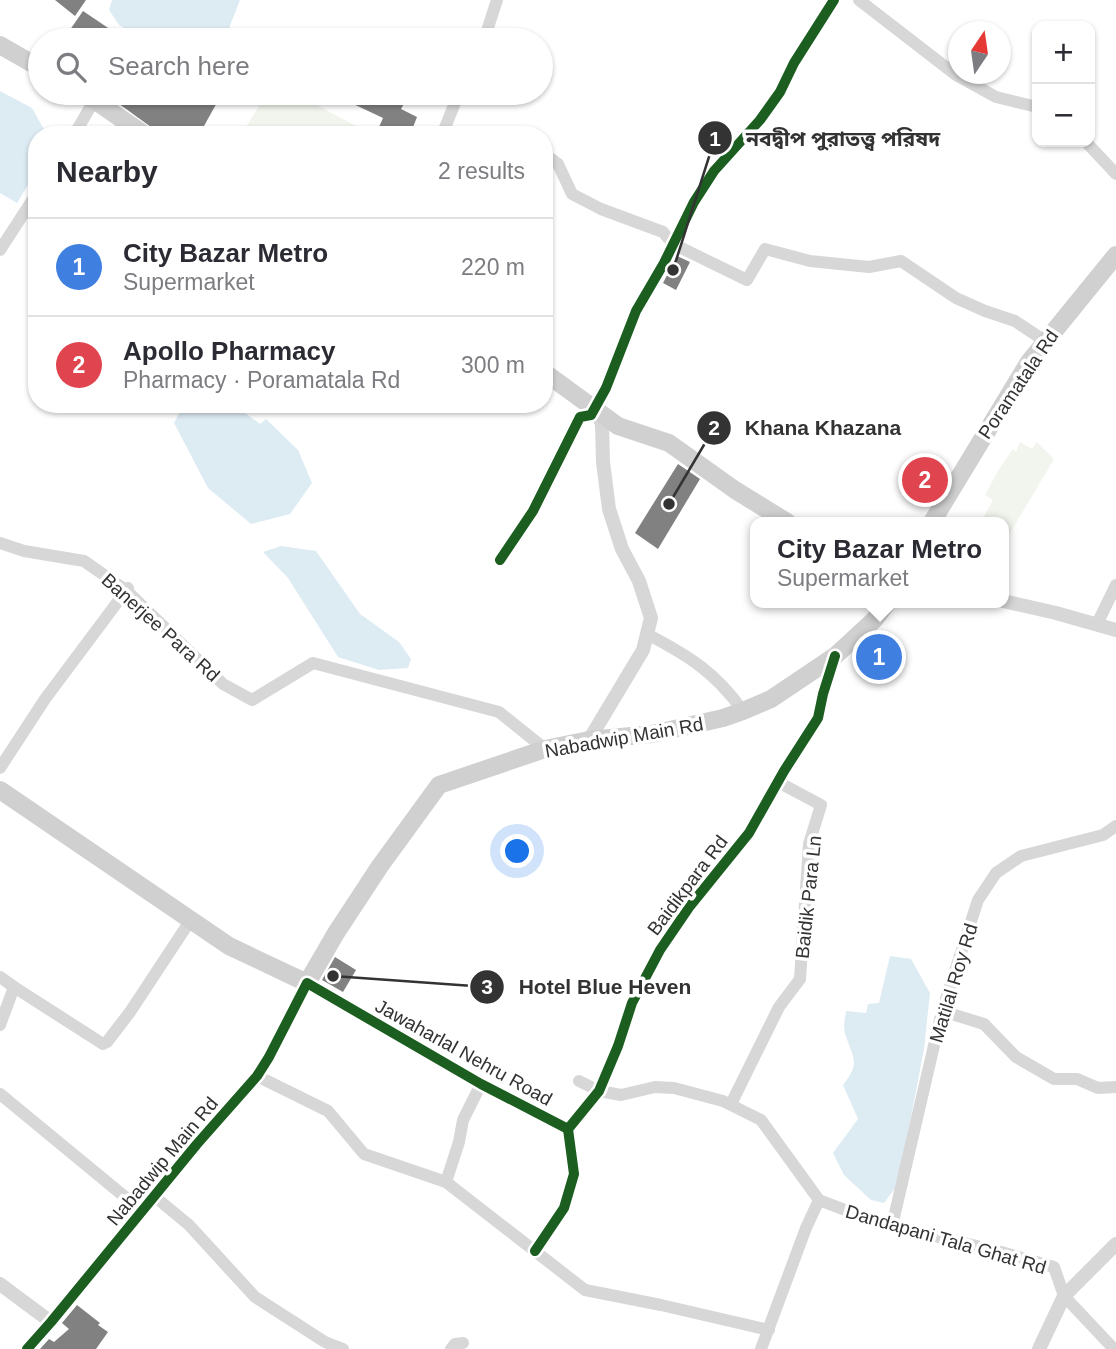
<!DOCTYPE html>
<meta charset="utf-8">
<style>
body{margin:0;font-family:Helvetica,"Noto Sans Bengali",sans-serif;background:#f7f7f7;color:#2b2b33}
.controls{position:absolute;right:21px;top:21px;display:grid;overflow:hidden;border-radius:14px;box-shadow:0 2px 5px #0004}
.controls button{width:63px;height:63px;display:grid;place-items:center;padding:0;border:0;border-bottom:2px solid #e1e1e2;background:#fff;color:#2b2b33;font:35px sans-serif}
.compass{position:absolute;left:948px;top:21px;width:63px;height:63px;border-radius:50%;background:#fff;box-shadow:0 2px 5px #0004;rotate:13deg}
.you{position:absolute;left:518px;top:852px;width:24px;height:24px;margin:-18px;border:5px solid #fff;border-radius:50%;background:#1a73e8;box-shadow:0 0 0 10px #1a73e833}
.badge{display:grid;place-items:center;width:46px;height:46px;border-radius:50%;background:#2563eb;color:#fff;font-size:23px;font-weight:700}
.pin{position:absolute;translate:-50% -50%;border:4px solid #fff;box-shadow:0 2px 7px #0006}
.popup{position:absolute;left:750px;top:517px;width:259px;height:91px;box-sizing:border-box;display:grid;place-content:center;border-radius:14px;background:#fff;filter:drop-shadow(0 2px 5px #0005);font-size:23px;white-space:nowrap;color:#7c7c81}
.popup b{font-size:26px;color:#2b2b33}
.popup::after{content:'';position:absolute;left:50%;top:100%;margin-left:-14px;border:14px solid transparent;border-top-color:#fff}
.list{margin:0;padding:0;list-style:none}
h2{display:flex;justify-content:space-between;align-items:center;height:91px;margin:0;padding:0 28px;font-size:30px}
h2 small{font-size:23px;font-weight:400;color:#7c7c81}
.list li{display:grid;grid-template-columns:46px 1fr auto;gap:21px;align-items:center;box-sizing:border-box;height:98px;padding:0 28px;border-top:2px solid #e1e1e2}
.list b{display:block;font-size:26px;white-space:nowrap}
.list p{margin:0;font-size:23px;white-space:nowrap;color:#7c7c81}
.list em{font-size:23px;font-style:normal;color:#7c7c81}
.icon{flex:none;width:38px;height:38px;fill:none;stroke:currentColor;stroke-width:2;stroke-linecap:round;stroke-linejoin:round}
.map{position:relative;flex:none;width:1116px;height:1349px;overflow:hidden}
.search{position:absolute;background:#fff;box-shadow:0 2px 5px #0004;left:28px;top:28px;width:525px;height:77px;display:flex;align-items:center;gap:18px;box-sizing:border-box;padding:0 24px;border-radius:38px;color:#7c7c81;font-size:26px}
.panel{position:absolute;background:#fff;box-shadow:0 2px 5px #0004;left:28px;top:126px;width:525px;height:287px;border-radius:28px}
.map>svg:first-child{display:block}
</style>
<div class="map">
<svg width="1116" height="1349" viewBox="0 0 1116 1349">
<rect width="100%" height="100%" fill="#fff"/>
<g fill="#f1f5ed">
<polygon points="267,93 294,93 360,128 357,135 241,135"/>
<polygon points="1020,442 1032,449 1037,442 1054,459 1006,540 1003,539 1003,522 981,522 993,500 985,495 999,469 1013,449 1016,452"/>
</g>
<g fill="#ddebf3">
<polygon points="112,0 240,0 229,28 222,40 145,40 119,25 109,10"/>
<polygon points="0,91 32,108 47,135 37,135 37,170 17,203 0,193"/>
<polygon points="184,404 244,404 241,410 260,424 266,419 298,450 312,483 290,514 251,524 208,488 174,423"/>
<polygon points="281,546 316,551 360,614 399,642 411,659 408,668 379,670 338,657 288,578 263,552"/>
<path d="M890,956L911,959L930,993L924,1049L905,1149L895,1188L884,1203L871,1200L844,1175L833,1153L858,1119L843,1085C862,1061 852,1058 845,1033C843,1027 845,1018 846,1011L866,1013L868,1004L879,1003Z"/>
</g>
<g fill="#818181">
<polygon points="55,0 86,0 75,16"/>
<polygon points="83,11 126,40 63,40"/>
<polygon points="104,93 209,93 219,99 199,135 162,135"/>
<polygon points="330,93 367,93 386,102 390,93 410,93 401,109 417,117 410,135 395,135 379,127 383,118"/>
<polygon points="677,256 690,262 676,290 663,283"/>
<polygon points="678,464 700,479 658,549 635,533"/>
<polygon points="914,469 941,482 936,491 909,479"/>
<polygon points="335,957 356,970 343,992 322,980"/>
<polygon points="77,1305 100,1323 98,1325 108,1332 96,1349 40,1349 49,1339 54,1342 69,1329 62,1323"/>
</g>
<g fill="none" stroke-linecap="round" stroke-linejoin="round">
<g stroke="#d7d7d7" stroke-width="12">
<polyline points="859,0 956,75 996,97 1037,107"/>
<polyline points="484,40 497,0"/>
<polyline points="74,135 95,99"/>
<polyline points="442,135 459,93"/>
<polyline points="1086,142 1116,174"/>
<polyline points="544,154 558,164 572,194 601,209 663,232 673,244 747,280 765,249 810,261 869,267 901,261 956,298 985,311 1015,321 1045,341"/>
<polyline points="0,250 37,193"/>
<polyline points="0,543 24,551 84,561 127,591 223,684 252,700 313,663 499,712 545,749"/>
<polyline points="500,560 533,511 580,417 591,415 606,388 636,311 664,263 694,202 714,171 760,120 780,92 794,63 834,0"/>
<polyline points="1097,624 1116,585"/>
<path d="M647,634C689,656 715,672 743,711"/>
<polyline points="0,768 45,699 128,588"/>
<polyline points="0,977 14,987 0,1025"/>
<polyline points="14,987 103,1044 107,1042 130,1012 190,921"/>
<polyline points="942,1011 984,1024 1016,1057 1054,1079 1077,1079 1098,1088 1116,1087"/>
<polyline points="257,1076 328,1111 364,1154 446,1182 585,1290 661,1305 769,1330"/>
<polyline points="579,1081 599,1091 621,1095 655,1087 674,1088 723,1101 761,1120 819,1200 845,1210 892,1226 994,1250 1054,1267 1064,1296 1114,1349"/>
<polyline points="0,1094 142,1211"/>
<polyline points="731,1104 779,1007 800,979 809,844 821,805 778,782"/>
<polyline points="446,1182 459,1142 463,1120 481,1084"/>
<polyline points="154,1196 189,1225 255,1297 325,1342 343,1349"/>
<polyline points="892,1226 942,1011 978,900 996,873 1021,856 1103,835 1116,826"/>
<polyline points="535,1251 564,1208 574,1174 568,1129 599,1091 618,1046 632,1003 660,950 690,906 749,833 784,771 818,718 823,694 835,656"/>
<polyline points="451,1349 455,1344 463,1343"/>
<polyline points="761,1349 806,1228 819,1200"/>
</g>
<g stroke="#d7d7d7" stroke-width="14">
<polyline points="1003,601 1056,613 1116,630"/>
<polyline points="589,740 643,650 651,618 639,581 622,549 609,509 603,462 602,424 596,410"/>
<polyline points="0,1284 51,1322"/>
<polyline points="27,1349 51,1322 197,1144 257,1076 269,1057 307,983 481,1084 568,1129"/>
<polyline points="1039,1349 1064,1296 1116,1244"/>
</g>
<g stroke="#d0d0d0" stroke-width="18">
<polyline points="0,45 40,68"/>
<polyline points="84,93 145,135"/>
<polyline points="544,372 618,426 669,443 735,490 787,522"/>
<polyline points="932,522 1029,362 1116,255"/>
<polyline points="0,790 229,946 307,983 336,933 380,866 439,785 545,749 589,740 652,734 723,718 743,711 771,699 835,656 874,620 887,603"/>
</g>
<g stroke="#fff" stroke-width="15">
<g id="cycleway">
<polyline points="500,560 533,511 580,417 591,415 606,388 636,311 664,263 694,202 714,171 760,120 780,92 794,63 834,0"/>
<polyline points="535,1251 564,1208 574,1174 568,1129 599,1091 618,1046 632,1003 660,950 690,906 749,833 784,771 818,718 823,694 835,656"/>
<polyline points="27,1349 51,1322 197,1144 257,1076 269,1057 307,983 481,1084 568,1129"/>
</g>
</g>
<use href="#cycleway" stroke="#1b5e20" stroke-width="10"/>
</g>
<g text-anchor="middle" stroke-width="7" stroke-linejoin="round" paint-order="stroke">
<g font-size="19" fill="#333" stroke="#fff">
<text transform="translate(1018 384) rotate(-56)" y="7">Poramatala Rd</text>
<text transform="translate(161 627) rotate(42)" y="7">Banerjee Para Rd</text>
<text transform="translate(624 737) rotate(-10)" y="7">Nabadwip Main Rd</text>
<text transform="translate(687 885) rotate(-53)" y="7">Baidikpara Rd</text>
<text transform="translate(808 897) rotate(-84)" y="7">Baidik Para Ln</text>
<text transform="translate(953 983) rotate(-73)" y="7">Matilal Roy Rd</text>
<text transform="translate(464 1052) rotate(29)" y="7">Jawaharlal Nehru Road</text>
<text transform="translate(162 1161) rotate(-50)" y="7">Nabadwip Main Rd</text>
<text transform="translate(946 1239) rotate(16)" y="7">Dandapani Tala Ghat Rd</text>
</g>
</g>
<path fill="none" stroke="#333" stroke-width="2.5" d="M673 270L715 138M669 504L714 428M333 976L487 987"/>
<g fill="#333" stroke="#fff" stroke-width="2.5">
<circle cx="673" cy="270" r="7"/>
<circle cx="669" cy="504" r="7"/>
<circle cx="333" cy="976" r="7"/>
<circle cx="715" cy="138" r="18"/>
<circle cx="714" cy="428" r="18"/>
<circle cx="487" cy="987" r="18"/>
</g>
<g font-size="21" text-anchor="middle" font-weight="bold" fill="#fff">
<text x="715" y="146">1</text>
<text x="714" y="435">2</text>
<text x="487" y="994">3</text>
</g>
<g font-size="21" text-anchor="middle" font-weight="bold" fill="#333" stroke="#fff" stroke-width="7" stroke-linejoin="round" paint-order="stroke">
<text x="843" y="146">নবদ্বীপ পুরাতত্ত্ব পরিষদ</text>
<text x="823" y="435">Khana Khazana</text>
<text x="605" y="994">Hotel Blue Heven</text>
</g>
</svg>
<div class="controls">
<button>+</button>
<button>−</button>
</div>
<svg class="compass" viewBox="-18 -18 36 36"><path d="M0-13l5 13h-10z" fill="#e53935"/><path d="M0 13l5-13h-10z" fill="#7c7c81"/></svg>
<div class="you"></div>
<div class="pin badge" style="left:879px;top:657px;background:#3f7fe0">1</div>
<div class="popup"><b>City Bazar Metro</b>Supermarket</div>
<div class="pin badge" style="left:925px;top:480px;background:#e0444e">2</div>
<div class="search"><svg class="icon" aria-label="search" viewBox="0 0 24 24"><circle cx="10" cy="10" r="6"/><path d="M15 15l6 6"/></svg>Search here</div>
<section class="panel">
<h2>Nearby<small>2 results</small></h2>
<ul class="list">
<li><span class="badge" style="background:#3f7fe0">1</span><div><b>City Bazar Metro</b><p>Supermarket</p></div><em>220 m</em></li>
<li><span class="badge" style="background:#e0444e">2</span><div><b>Apollo Pharmacy</b><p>Pharmacy · Poramatala Rd</p></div><em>300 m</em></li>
</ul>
</section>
</div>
